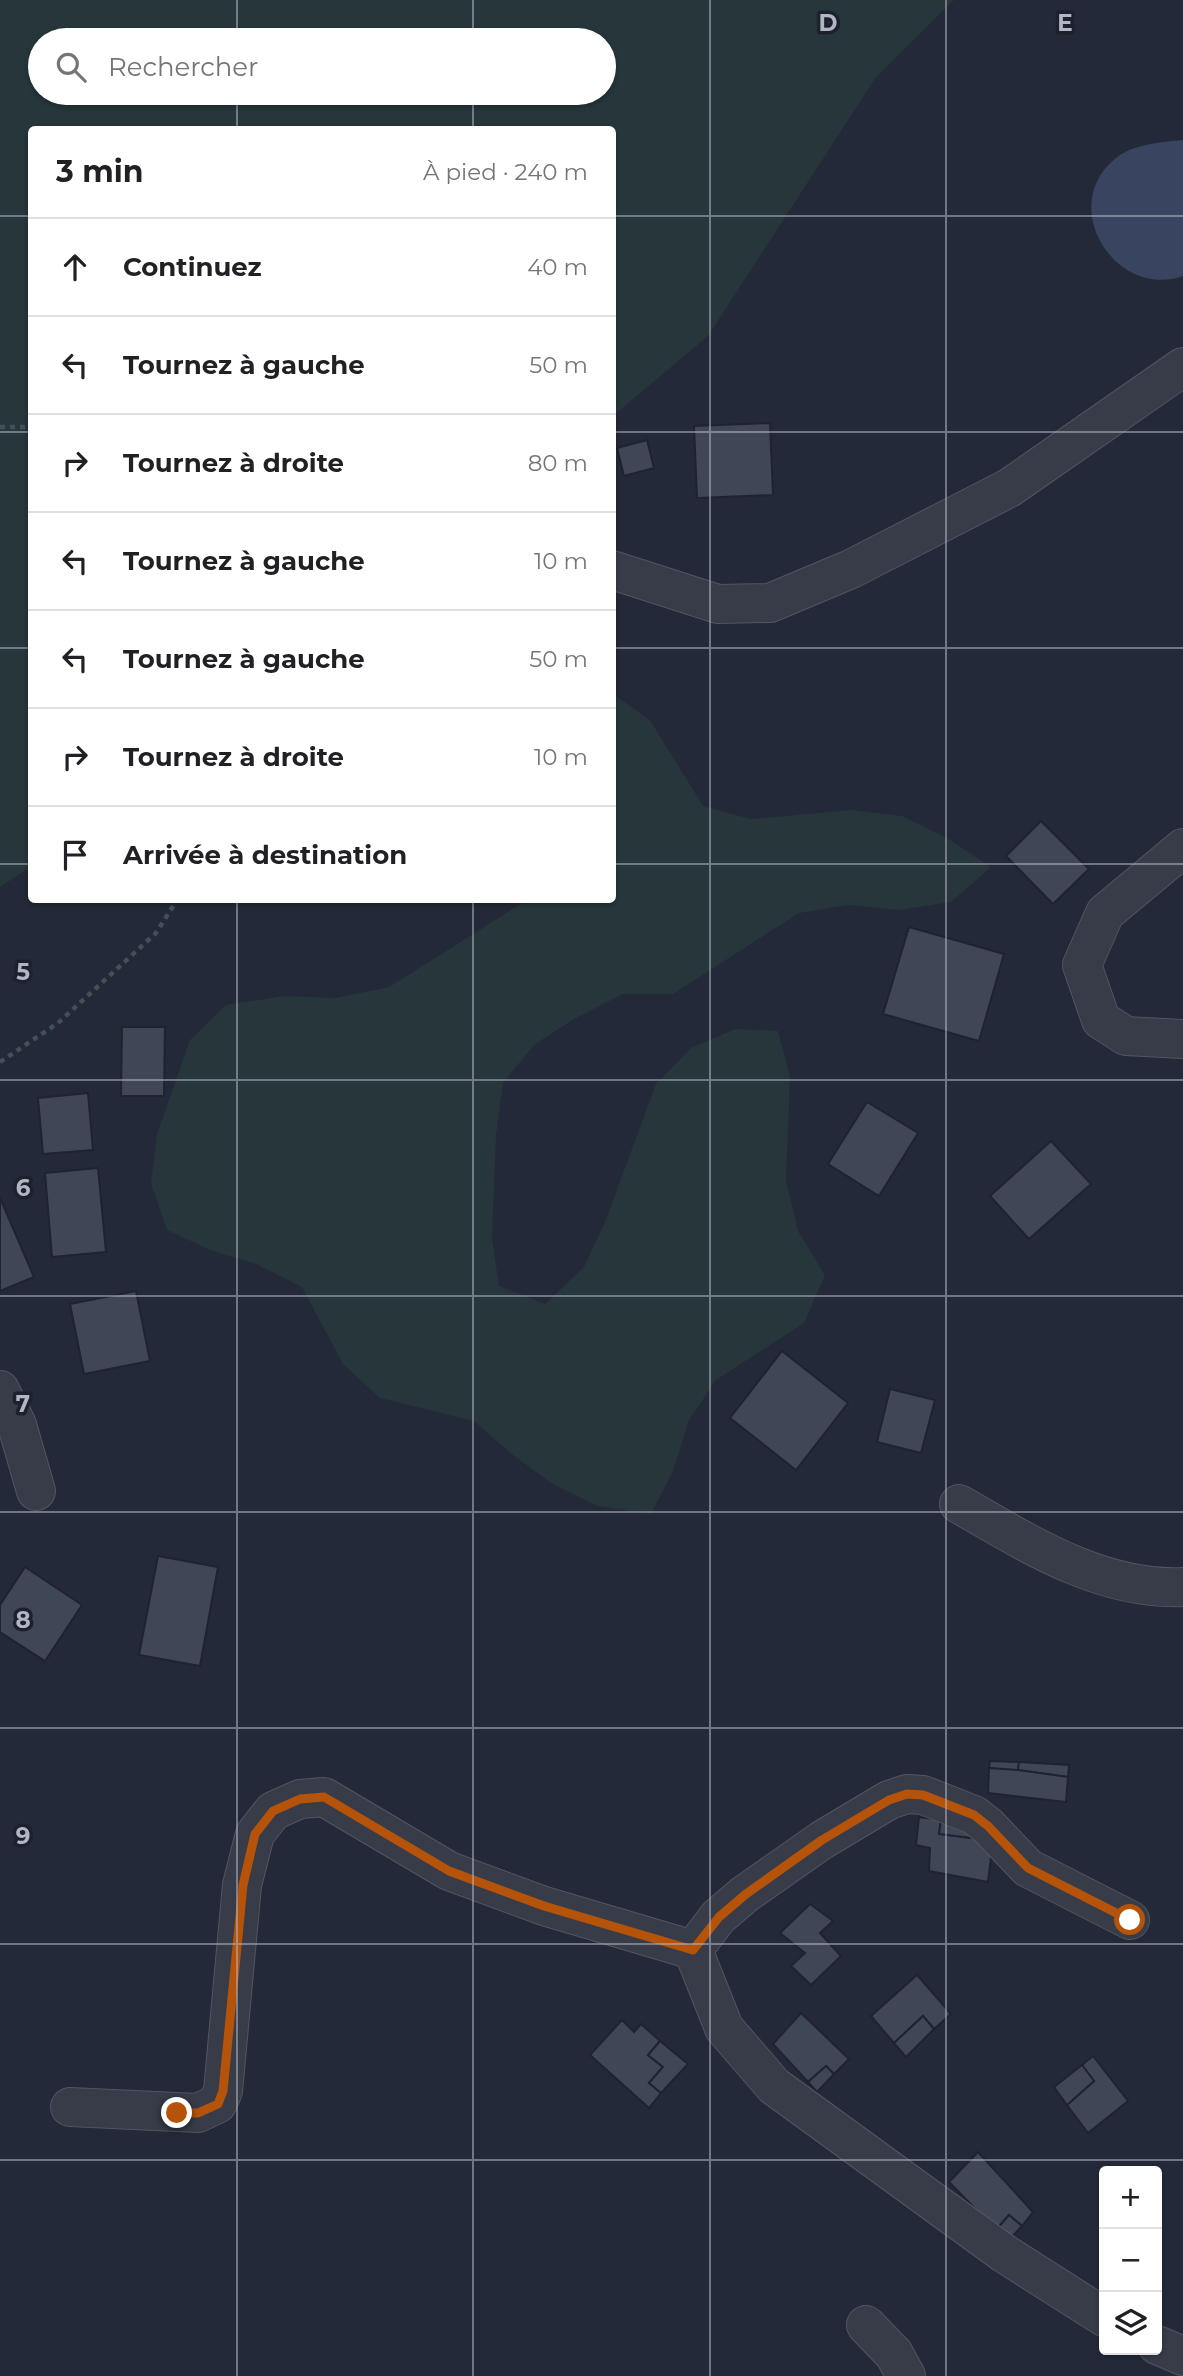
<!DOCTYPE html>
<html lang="fr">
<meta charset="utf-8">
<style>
body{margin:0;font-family:Montserrat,sans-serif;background:#f6f6f6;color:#202124}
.controls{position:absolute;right:21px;bottom:21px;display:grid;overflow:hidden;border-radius:7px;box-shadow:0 2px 5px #0004}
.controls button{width:63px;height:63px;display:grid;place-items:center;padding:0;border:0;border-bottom:2px solid #e0e0e0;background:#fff;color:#202124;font:35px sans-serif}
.stop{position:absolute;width:21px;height:21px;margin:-16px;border:5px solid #b45309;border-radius:50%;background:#fff}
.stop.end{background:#b45309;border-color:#fff;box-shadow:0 2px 7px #0008}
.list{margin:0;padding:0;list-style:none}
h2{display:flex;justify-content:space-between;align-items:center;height:91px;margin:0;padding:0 28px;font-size:30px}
h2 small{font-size:23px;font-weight:400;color:#757577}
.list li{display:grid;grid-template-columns:46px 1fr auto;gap:21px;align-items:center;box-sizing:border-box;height:98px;padding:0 28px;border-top:2px solid #e0e0e0}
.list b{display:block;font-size:26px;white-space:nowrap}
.list em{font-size:23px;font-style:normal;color:#757577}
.icon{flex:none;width:38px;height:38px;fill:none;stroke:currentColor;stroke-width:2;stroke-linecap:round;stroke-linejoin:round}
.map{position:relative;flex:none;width:1183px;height:2376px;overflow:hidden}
.search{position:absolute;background:#fff;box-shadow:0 2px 5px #0004;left:28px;top:28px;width:588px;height:77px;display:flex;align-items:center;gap:18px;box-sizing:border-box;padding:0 24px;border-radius:38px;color:#757577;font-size:26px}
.panel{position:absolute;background:#fff;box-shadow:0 2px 5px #0004;left:28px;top:126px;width:588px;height:777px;border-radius:7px}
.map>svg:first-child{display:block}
</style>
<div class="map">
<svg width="1183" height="2376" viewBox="0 0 1183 2376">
<rect width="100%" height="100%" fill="#232938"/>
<g fill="#26363a" fill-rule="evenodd">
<path d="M0,0H954L876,77L708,336L613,416L612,130H32V866L0,887ZM40,40H604V93H40Z"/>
<polygon points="613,694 650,720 703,806 750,819 852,810 902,816 947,838 991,867 951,902 898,910 849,905 799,913 673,994 623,994 574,1019 534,1045 503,1083 496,1135 492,1238 499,1286 545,1304 584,1267 605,1222 656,1084 691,1048 735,1029 778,1031 790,1077 786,1180 798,1231 825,1275 804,1323 716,1380 689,1420 673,1471 651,1514 598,1506 554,1485 513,1455 474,1421 380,1398 343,1364 302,1287 256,1264 210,1250 167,1230 151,1184 157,1134 190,1040 226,1005 284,996 335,998 389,987 527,900 612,900"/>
</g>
<path fill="#394560" d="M1183,140V276C1116,300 1056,206 1116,158C1134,144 1161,142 1183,140Z"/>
<g fill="#3f4757" stroke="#1e232f" stroke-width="2">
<polygon points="770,423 773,495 697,498 694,426"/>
<polygon points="647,440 654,468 624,476 617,448"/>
<polygon points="1041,821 1089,869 1053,904 1006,856"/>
<polygon points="909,927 1004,954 979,1041 883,1014"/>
<polygon points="122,1027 165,1027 164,1096 121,1096"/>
<polygon points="88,1093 93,1150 43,1154 38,1098"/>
<polygon points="867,1102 918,1133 879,1196 828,1164"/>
<polygon points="1051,1141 1091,1184 1029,1239 990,1196"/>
<polygon points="98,1168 106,1252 52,1257 45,1173"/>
<polygon points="0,1198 34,1277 0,1291"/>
<polygon points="136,1291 150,1361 84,1374 70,1304"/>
<polygon points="782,1351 848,1403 796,1470 730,1418"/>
<polygon points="890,1389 935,1400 921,1453 877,1442"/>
<polygon points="158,1556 218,1567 200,1666 139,1655"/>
<polygon points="25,1567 82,1605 45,1661 0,1632 0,1605"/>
<polygon points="990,1761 1019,1762 1018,1771 989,1768"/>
<polygon points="1019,1762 1069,1765 1068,1777 1018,1770"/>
<polygon points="989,1768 1018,1770 1068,1777 1066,1802 988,1793"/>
<polygon points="919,1817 941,1820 939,1834 993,1841 988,1882 929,1871 930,1848 916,1845"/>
<polygon points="941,1820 981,1839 939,1834"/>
<polygon points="810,1904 833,1921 820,1933 841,1956 811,1985 791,1966 805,1953 780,1933"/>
<polygon points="917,1975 951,2014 934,2029 923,2016 894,2043 871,2016"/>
<polygon points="801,2013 849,2059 834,2074 826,2066 808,2082 773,2044"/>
<polygon points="923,2016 934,2029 906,2057 894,2043"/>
<polygon points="622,2020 634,2032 641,2024 660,2041 648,2055 663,2067 649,2083 661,2093 649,2108 590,2055"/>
<polygon points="660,2041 688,2064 661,2093 649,2083 663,2067 648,2055"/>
<polygon points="1093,2056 1128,2101 1088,2133 1067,2105 1094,2081 1082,2065"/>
<polygon points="1082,2065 1094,2081 1067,2105 1054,2087"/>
<polygon points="826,2066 834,2074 817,2092 808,2082"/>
<polygon points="978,2152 1033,2212 1022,2226 1009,2215 996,2230 949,2182"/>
<polygon points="1009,2215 1022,2226 1008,2241 996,2230"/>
</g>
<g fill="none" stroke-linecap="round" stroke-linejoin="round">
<g stroke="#525663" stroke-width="40">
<g id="minor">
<polyline points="612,570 718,604 770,603 851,569 1009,488 1183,367"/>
<polyline points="1183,848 1105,913 1082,965 1101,1020 1126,1036 1183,1039"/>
<polyline points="0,1390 17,1425 36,1491"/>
<path d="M959,1504C1027,1543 1101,1591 1183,1587"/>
<polyline points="693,1950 724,2028 774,2086 1005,2254 1104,2317"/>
<polyline points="70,2107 198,2113 217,2104 223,2091 242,1885 255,1834 273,1811 300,1799 324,1797 449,1871 544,1906 693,1950 718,1917 745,1894 822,1840 889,1800 907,1794 923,1795 974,1815 988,1826 1028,1868 1130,1920"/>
<polyline points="866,2325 894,2354 906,2376"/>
<polyline points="1157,2345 1183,2356"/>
</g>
</g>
<g stroke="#435156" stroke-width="4.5" stroke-dasharray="5 5" stroke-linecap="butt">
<polyline points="0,427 32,427"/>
<polyline points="0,1062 58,1023 156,933 177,900"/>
</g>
<use href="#minor" stroke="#373c48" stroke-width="38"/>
</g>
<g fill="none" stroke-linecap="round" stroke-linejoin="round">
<polyline stroke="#b45309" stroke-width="9" points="177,2113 198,2113 218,2104 223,2091 243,1885 255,1834 273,1811 300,1799 324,1797 449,1871 544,1906 693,1950 719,1917 746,1894 822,1840 889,1800 907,1794 923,1795 974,1815 988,1826 1028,1868 1130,1920"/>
</g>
<path fill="none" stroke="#b2b6c4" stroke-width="2" stroke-opacity="0.55" d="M237,0V40M473,0V40M710,0V2376M946,0V2376M237,93V130M473,93V130M0,216H32M612,216H1183M0,432H32M612,432H1183M0,648H32M612,648H1183M0,864H32M612,864H1183M237,900V2376M473,900V2376M0,1080H1183M0,1296H1183M0,1512H1183M0,1728H1183M0,1944H1183M0,2160H1183"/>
<g font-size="23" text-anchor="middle" font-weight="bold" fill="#b2b6c4" stroke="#1c212d" stroke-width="7" stroke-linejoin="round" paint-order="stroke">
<text x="828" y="31">D</text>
<text x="1065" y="31">E</text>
<text x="23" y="980">5</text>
<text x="23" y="1196">6</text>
<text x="23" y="1412">7</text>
<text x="23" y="1628">8</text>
<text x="23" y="1844">9</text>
</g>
</svg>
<div class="controls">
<button>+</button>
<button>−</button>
<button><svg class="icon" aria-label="layers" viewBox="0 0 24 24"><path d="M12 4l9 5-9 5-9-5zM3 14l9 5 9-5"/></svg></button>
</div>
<div class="stop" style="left:1130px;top:1920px"></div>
<div class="stop end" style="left:177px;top:2113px"></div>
<div class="search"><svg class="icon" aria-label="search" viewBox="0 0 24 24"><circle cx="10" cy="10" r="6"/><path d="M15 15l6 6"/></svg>Rechercher</div>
<section class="panel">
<h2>3 min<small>À pied · 240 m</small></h2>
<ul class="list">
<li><svg class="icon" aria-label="ahead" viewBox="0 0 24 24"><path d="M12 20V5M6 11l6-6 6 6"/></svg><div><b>Continuez</b></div><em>40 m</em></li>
<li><svg class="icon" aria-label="left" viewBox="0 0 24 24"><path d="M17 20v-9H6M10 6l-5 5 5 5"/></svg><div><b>Tournez à gauche</b></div><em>50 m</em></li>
<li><svg class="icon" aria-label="right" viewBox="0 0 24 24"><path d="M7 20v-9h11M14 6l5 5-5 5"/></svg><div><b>Tournez à droite</b></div><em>80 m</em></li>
<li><svg class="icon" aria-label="left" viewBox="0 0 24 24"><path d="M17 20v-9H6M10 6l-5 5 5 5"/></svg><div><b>Tournez à gauche</b></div><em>10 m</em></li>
<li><svg class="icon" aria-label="left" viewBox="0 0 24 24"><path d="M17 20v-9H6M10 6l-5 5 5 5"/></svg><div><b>Tournez à gauche</b></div><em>50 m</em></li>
<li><svg class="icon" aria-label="right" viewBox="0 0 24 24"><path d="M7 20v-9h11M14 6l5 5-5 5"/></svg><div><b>Tournez à droite</b></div><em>10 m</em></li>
<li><svg class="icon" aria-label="arrive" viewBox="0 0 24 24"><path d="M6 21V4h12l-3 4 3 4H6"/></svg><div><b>Arrivée à destination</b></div></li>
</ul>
</section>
</div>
